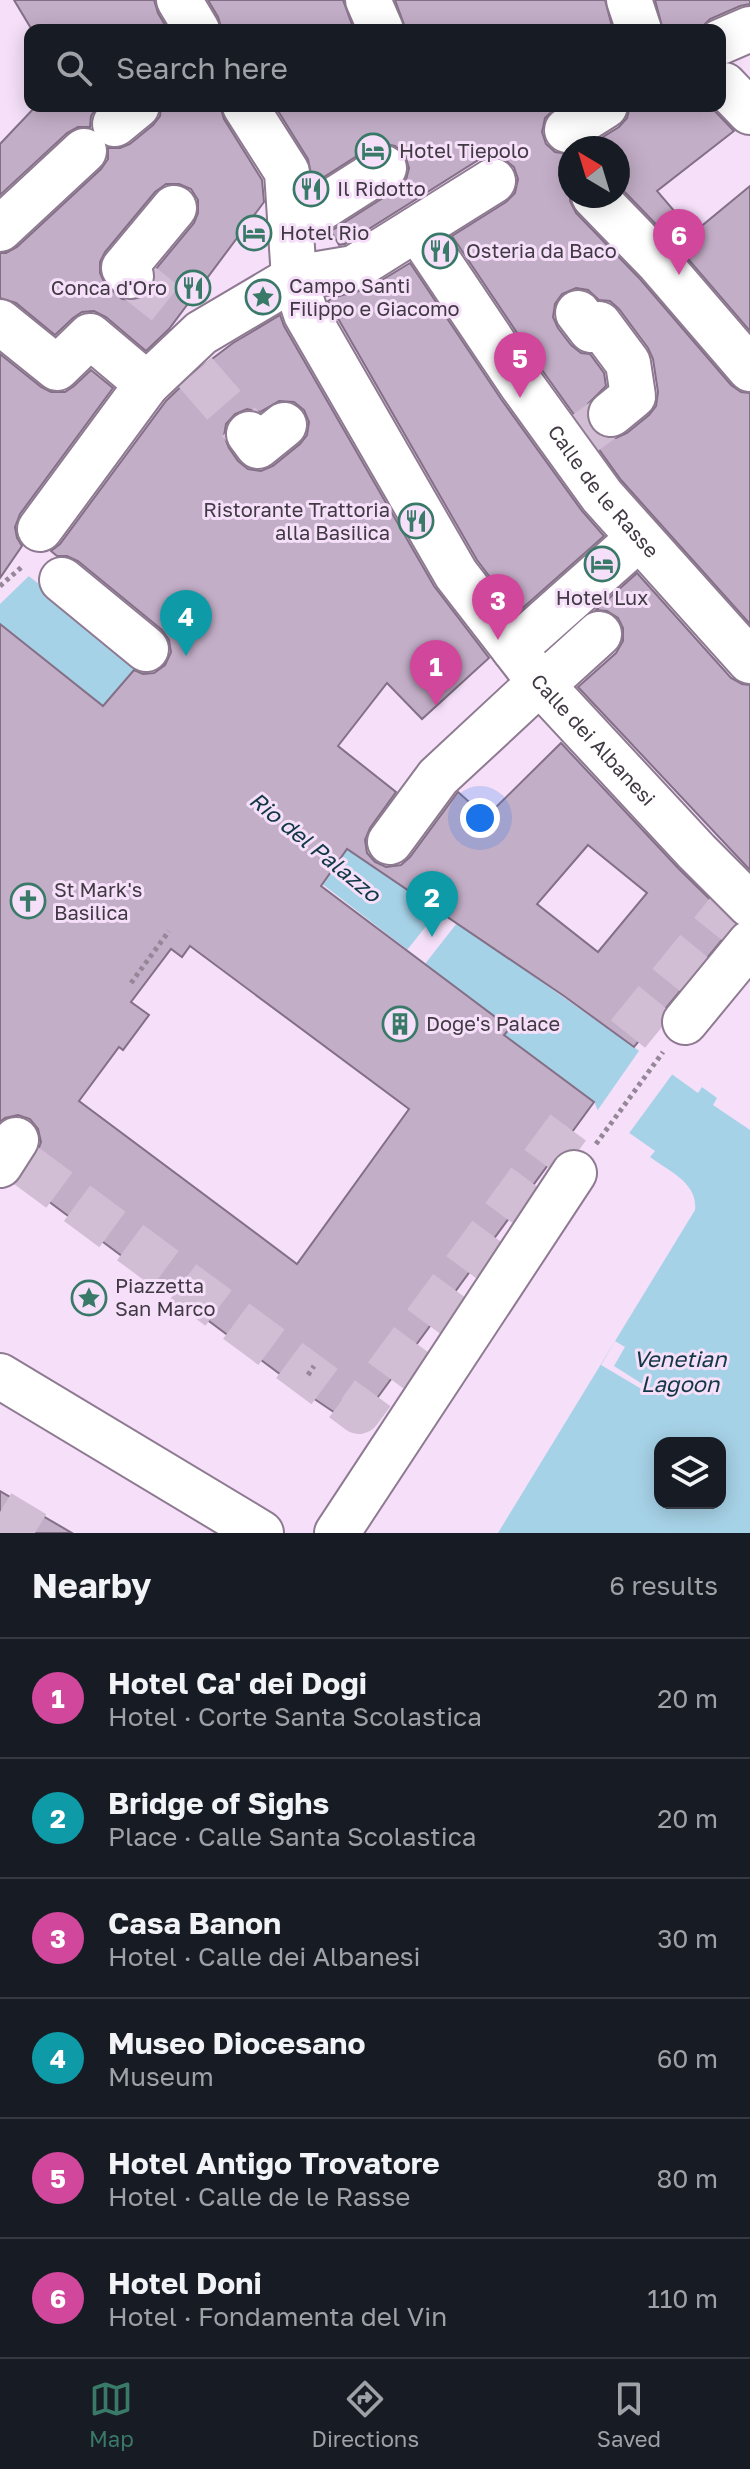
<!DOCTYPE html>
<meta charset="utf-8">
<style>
body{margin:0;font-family:"Golos Text",sans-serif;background:#242831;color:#f1f3f6}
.controls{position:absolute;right:24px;bottom:24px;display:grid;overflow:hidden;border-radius:16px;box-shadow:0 4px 20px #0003}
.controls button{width:72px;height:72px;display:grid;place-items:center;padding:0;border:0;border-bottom:2px solid #363941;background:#171b24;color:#f1f3f6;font:40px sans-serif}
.compass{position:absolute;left:558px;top:136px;width:72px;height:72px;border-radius:50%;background:#171b24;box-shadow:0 4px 20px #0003;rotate:322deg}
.you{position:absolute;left:480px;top:818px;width:28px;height:28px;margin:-20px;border:6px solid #fff;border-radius:50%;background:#1a73e8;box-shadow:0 0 0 12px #1a73e833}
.badge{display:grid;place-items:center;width:52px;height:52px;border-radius:50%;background:#397968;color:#fff;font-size:26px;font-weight:700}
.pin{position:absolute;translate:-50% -66px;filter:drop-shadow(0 2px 4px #0008)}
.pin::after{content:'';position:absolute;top:42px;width:28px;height:24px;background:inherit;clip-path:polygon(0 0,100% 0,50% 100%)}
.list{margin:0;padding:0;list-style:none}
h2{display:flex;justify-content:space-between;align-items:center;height:104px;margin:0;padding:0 32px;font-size:34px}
h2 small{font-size:26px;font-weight:400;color:#9ea1a6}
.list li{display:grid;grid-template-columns:52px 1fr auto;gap:24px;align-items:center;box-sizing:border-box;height:120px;padding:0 32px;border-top:2px solid #363941}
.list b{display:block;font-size:30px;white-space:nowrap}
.list p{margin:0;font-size:26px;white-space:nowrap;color:#9ea1a6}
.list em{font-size:26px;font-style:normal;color:#9ea1a6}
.icon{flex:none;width:44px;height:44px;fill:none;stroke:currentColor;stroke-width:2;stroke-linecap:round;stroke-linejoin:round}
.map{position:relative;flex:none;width:750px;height:1533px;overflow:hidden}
.search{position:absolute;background:#171b24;box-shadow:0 4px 20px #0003;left:24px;right:24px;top:24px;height:88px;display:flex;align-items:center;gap:20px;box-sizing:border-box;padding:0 28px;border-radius:16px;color:#9ea1a6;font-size:30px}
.sheet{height:824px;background:#171b24}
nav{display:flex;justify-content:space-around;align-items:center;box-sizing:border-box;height:112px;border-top:2px solid #363941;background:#171b24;font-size:22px;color:#9ea1a6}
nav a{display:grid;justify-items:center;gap:4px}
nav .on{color:#397968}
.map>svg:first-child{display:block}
</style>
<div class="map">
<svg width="750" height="1533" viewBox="0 0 750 1533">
<rect width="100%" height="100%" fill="#f5dff9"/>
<path fill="#a6d2e7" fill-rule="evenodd" d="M0,554L100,631L138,666L371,860L374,856L380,860L377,864C483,942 591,1016 698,1093L702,1087L717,1098L713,1105L750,1130V1533H498L695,1210C698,1183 669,1171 650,1157L655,1151L598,1111L594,1101L504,1035L509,1028L321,883L0,625ZM660,1443H720V1503H660Z"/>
<g fill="#f5dff9">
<polygon points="14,558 54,589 52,593 30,575 0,604 0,571"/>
<polygon points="439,910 457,923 425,964 407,950"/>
<polygon points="641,1048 674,1072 627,1136 595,1114"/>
<polygon points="615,1341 625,1347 614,1366 652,1390 650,1394 601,1365"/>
</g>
<g fill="#c3aec7" stroke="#837087" stroke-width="2" fill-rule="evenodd">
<polygon points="14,0 154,0 158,13 168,30 32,30"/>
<polygon points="208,0 343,0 354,30 222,30 218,17"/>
<polygon points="395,0 605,0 613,30 406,30"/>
<polygon points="655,0 750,0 750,4 740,6 710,19 699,30 663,30"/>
<polygon points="36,106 98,106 91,116 90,127 78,127 67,133 0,195 0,144"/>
<path d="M161,106H220L224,119L262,180L264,202L169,329L146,351L106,317L94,311L82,312L73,318L55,335L16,303L0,298V253H6L17,247L101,169L108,159V148H120L130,144L153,125L160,116ZM179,184L191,189L198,200V213L194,223L155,270V283L148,294L137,300L122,299L105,284L100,273V262L105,252L155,192L166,184Z"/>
<path d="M275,106H558L545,118L542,132L546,144L555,152L570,154V201L576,213L640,279L731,385L741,392L750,393V624L621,480L542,370L452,236L506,202L515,193L518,179L514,167L504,159L491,156L480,159L345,244L339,245L331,231L397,189L406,180L409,168L405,155L395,146L382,143L371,147L313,184L308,159ZM576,288L588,290L599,300L610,301L619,309L648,348L653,359L658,392L656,406L649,415L627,433L616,438L601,437L592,430L587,419L588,404L606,386L604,373L590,354L581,353L571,345L558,328L553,317L555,304L562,294Z"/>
<polygon points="630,106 710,106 734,131 657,191 693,233 750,186 750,331 677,246 618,185 618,148 585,148 619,127 627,118"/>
<polygon points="410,263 501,399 582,511 604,536 517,613 477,560 328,301 335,297 367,289"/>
<path d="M280,315L284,326L434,586L489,658L422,719L387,683L338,746L396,792L370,828L365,840L367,853L375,862L386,867L401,865L410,857L458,792L486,817L561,743L679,869L735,924L634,1047L564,996L347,849L321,886L510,1028L504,1035L594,1102L356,1427L304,1392L20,1180L37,1153L41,1142L38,1129L30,1119L18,1115L5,1118L0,1122V624L103,706L134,670L143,674L154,673L165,665L171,652L169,640L162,630L78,561L67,556H57L51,551L60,544L166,401L200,368L233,343ZM279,401L294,402L304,410L309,422L307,435L300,444L273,466L261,471L248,469L238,461L229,448L224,436L226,424L235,414L247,409L260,412ZM588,845L647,893L598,952L537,904ZM190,946L409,1109L297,1264L79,1101L119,1047L123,1050L149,1015L131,1002L171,949L182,957Z"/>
<polygon points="0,354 41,387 51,392 65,392 74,386 91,370 113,388 20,514 15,527 17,538 22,546 0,578"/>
<polygon points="637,573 731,678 742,684 750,685 750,870 578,687 616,653 623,641 623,628 618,618 607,611 596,610"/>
<polygon points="0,1491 72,1533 0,1533"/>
</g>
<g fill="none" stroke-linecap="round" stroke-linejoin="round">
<g stroke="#d1bed5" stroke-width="44" stroke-dasharray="44 22" stroke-linecap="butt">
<polyline points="131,276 180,315"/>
<polyline points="195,372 249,434"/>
<polyline points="573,442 611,414"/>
<polyline points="628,1034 740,896"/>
<polyline points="24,1164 359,1412 581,1110"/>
<polyline points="0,1512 35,1533"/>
</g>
<g stroke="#8e7a91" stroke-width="48">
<g id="minor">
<polyline points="179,0 197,30"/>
<polyline points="368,0 381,30"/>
<polyline points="629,0 639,30"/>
<polyline points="720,42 750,29"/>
<polyline points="724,85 750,112"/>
<path id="s1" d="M245,106L287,172L294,278L306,314L456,574L541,684L697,852L750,905"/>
<polyline points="115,124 137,106"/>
<polyline points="567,130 605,106"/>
<polyline points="594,196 658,262 750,369"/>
<polyline points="290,225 318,210 384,168"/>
<polyline points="0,229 84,151"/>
<path id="s2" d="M417,229L521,384L602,496L750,661"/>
<polyline points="131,276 124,268 174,208"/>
<polyline points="578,313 591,330 599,324 628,363 633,396 611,414"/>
<polyline points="0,322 57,368 90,336 147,384"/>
<polyline points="249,434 258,446 284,425"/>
<polyline points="40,529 147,384 201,333 294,278 354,268 493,181"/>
<polyline points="62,580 146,649"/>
<polyline points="514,649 639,538"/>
<polyline points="390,842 438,777 536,686 546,682 599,634"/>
<polyline points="685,1022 750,943"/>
<polyline points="0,1165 16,1140"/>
<polyline points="0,1376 261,1533"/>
<polyline points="337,1533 574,1173"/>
</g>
</g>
<g stroke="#958798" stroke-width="5" stroke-dasharray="4 4" stroke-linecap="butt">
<polyline points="0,586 24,565"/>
<polyline points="131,983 169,931"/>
<polyline points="596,1144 663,1052"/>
<polyline points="308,1375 314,1366"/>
</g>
<use href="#minor" stroke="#fff" stroke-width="44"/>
</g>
<defs>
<g id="hotel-ring" transform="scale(1.8)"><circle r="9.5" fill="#f5dff9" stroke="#397968" stroke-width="1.5"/><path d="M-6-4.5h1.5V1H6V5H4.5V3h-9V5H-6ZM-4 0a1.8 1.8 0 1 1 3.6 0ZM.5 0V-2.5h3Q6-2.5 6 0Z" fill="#397968"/></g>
<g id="restaurant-ring" transform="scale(1.8)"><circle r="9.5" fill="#f5dff9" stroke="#397968" stroke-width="1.5"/><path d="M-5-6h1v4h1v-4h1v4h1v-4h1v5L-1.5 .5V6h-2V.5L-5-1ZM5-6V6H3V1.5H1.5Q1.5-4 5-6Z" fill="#397968"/></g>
<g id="sight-ring" transform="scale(1.8)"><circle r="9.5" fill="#f5dff9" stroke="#397968" stroke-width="1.5"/><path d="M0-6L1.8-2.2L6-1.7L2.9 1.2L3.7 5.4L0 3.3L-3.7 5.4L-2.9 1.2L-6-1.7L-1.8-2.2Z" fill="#397968"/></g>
<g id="church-ring" transform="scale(1.8)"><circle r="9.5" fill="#f5dff9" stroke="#397968" stroke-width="1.5"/><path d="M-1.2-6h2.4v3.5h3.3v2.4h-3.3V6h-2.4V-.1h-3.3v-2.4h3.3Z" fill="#397968"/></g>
<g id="building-ring" transform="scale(1.8)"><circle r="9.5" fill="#f5dff9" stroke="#397968" stroke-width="1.5"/><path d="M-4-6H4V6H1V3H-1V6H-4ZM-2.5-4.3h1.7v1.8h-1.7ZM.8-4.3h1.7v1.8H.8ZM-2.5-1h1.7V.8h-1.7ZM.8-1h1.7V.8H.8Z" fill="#397968"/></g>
</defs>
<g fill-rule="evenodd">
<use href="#hotel-ring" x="373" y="151"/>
<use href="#restaurant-ring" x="311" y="189"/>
<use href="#hotel-ring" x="254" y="233"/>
<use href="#restaurant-ring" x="440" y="251"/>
<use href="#restaurant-ring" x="193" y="288"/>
<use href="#sight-ring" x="263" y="297"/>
<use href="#restaurant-ring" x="416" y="521"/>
<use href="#hotel-ring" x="602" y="564"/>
<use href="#church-ring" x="28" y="901"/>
<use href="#building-ring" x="400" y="1024"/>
<use href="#sight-ring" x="89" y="1298"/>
</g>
<g text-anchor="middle" stroke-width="6" stroke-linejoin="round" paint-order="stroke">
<g font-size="20" fill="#413943" stroke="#f5dff9" text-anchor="start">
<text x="399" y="158">Hotel Tiepolo</text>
<text x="337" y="196">Il Ridotto</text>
<text x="280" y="240">Hotel Rio</text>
<text x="466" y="258">Osteria da Baco</text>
<text x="289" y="293">Campo Santi<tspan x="289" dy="23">Filippo e Giacomo</tspan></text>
<text x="167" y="295" text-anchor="end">Conca d'Oro</text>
<text x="390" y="517" text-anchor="end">Ristorante Trattoria<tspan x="390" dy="23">alla Basilica</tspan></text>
<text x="602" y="605" text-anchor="middle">Hotel Lux</text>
<text x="54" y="897">St Mark's<tspan x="54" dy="23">Basilica</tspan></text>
<text x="426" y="1031">Doge's Palace</text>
<text x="115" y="1293">Piazzetta<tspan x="115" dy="23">San Marco</tspan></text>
</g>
<g font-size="20" fill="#413943" stroke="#f5dff9">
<text dy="7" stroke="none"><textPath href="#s2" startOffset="322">Calle de le Rasse</textPath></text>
<text dy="7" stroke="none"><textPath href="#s1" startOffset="738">Calle dei Albanesi</textPath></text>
</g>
<g font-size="22" font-style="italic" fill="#113746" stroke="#f5dff9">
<text transform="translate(315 847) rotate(39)" y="8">Rio del Palazzo</text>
<text x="680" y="1367">Venetian<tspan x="680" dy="25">Lagoon</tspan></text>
</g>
</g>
</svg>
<div class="controls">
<button><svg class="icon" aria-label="layers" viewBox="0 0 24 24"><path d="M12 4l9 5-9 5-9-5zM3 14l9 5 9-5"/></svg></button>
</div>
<svg class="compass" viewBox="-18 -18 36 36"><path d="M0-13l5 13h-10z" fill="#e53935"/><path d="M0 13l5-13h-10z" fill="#9ea1a6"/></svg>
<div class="you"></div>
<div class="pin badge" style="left:436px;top:706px;background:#d1479c">1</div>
<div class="pin badge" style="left:432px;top:937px;background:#0f9aa8">2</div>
<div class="pin badge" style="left:498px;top:640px;background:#d1479c">3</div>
<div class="pin badge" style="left:186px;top:656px;background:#0f9aa8">4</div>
<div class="pin badge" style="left:520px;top:398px;background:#d1479c">5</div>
<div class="pin badge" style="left:679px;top:275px;background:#d1479c">6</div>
<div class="search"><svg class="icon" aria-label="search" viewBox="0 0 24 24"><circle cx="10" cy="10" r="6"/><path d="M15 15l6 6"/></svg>Search here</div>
</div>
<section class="sheet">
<h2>Nearby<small>6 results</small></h2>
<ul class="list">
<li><span class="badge" style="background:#d1479c">1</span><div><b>Hotel Ca' dei Dogi</b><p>Hotel · Corte Santa Scolastica</p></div><em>20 m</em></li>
<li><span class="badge" style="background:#0f9aa8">2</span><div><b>Bridge of Sighs</b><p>Place · Calle Santa Scolastica</p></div><em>20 m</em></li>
<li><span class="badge" style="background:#d1479c">3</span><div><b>Casa Banon</b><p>Hotel · Calle dei Albanesi</p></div><em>30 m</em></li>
<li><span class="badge" style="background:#0f9aa8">4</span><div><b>Museo Diocesano</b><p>Museum</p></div><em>60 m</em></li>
<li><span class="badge" style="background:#d1479c">5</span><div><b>Hotel Antigo Trovatore</b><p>Hotel · Calle de le Rasse</p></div><em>80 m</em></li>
<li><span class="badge" style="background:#d1479c">6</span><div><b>Hotel Doni</b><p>Hotel · Fondamenta del Vin</p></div><em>110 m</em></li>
</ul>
</section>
<nav>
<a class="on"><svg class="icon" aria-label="map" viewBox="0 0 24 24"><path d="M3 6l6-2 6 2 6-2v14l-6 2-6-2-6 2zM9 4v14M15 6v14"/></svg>Map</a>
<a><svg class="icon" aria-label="directions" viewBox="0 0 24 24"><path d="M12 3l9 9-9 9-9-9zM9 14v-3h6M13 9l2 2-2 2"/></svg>Directions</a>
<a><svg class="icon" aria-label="saved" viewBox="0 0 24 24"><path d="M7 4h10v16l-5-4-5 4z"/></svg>Saved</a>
</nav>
